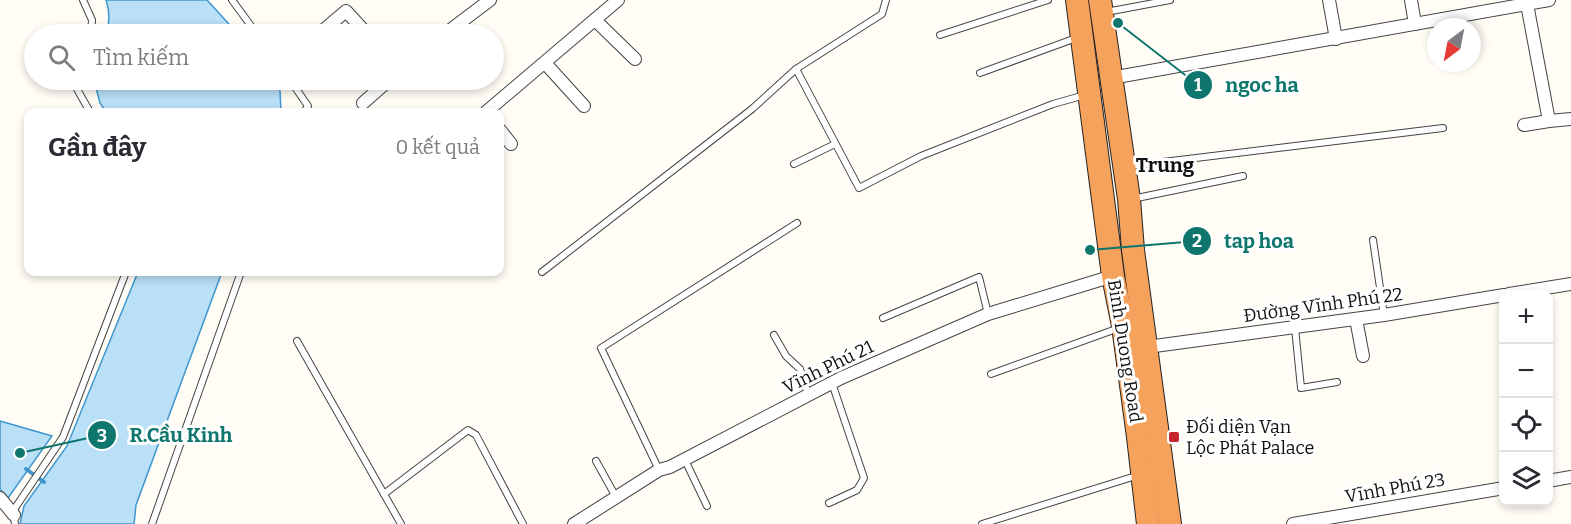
<!DOCTYPE html>
<html lang="vi">
<meta charset="utf-8">
<style>
body{margin:0;font-family:Bitter,serif;background:#f7f7f7;color:#2b2b33}
.controls{position:absolute;right:18px;bottom:18px;display:grid;overflow:hidden;border-radius:12px;box-shadow:0 3px 9px #0003}
.controls button{width:54px;height:54px;display:grid;place-items:center;padding:0;border:0;border-bottom:2px solid #e1e1e2;background:#fff;color:#2b2b33;font:30px sans-serif}
.compass{position:absolute;left:1427px;top:18px;width:54px;height:54px;border-radius:50%;background:#fff;box-shadow:0 3px 9px #0003;rotate:212deg}
.list{margin:0;padding:0;list-style:none}
h2{display:flex;justify-content:space-between;align-items:center;height:78px;margin:0;padding:0 24px;font-size:26px}
h2 small{font-size:20px;font-weight:400;color:#7c7c81}
.icon{flex:none;width:33px;height:33px;fill:none;stroke:currentColor;stroke-width:2;stroke-linecap:round;stroke-linejoin:round}
.map{position:relative;flex:none;width:1571px;height:524px;overflow:hidden}
.search{position:absolute;background:#fff;box-shadow:0 3px 9px #0003;left:24px;top:24px;width:480px;height:66px;display:flex;align-items:center;gap:15px;box-sizing:border-box;padding:0 21px;border-radius:33px;color:#7c7c81;font-size:22px}
.panel{position:absolute;background:#fff;box-shadow:0 3px 9px #0003;left:24px;top:108px;width:480px;height:168px;border-radius:12px}
.map>svg:first-child{display:block}
</style>
<div class="map">
<svg width="1571" height="524" viewBox="0 0 1571 524">
<rect width="100%" height="100%" fill="#fffdf5"/>
<g fill="#b9e0f7" stroke="#3f96cf" stroke-width="1.5">
<path d="M106,0H207L238,34H106C110,23 110,12 106,0Z"/>
<polygon points="94,80 274,80 280,91 281,112 106,112 100,103"/>
<polygon points="138,272 222,272 136,505 134,524 20,524 24,506 67,446"/>
<polygon points="0,421 52,436 8,498 0,489"/>
</g>
<g fill="none" stroke-linecap="round" stroke-linejoin="round">
<polyline stroke="#3f96cf" stroke-width="4" points="26,469 44,482"/>
<g stroke="#444" stroke-width="8">
<g id="lane">
<polyline points="83,0 92,20 91,34"/>
<polyline points="232,0 257,34"/>
<polyline points="1106,12 1170,0"/>
<polyline points="940,35 1048,0"/>
<polyline points="796,69 882,14 886,0"/>
<polyline points="980,73 1079,37"/>
<polyline points="80,80 77,89 90,112"/>
<polyline points="290,80 308,106 304,112"/>
<polyline points="794,164 835,144"/>
<polyline points="1130,166 1443,128"/>
<polyline points="1132,199 1243,176"/>
<polyline points="1373,240 1384,315"/>
<polyline points="542,272 752,109 796,69 859,188 921,156 1053,104 1085,95"/>
<polyline points="883,318 979,277 988,314"/>
<polyline points="1295,328 1301,388 1337,382"/>
<polyline points="774,335 786,356 800,369 808,394"/>
<polyline points="297,341 401,524"/>
<polyline points="991,374 1119,328"/>
<polyline points="685,460 707,506"/>
<polyline points="596,461 616,497"/>
<polyline points="659,470 601,348 797,223"/>
<polyline points="384,494 468,430 476,435 523,524"/>
<polyline points="829,503 857,490 864,478 832,383"/>
<polyline points="15,524 13,511 63,437 126,272"/>
<polyline points="152,524 241,272"/>
<polyline points="982,524 1139,475"/>
</g>
</g>
<g stroke="#444" stroke-width="14">
<g id="street">
<polyline points="1329,0 1336,39"/>
<polyline points="1411,0 1415,24"/>
<polyline points="1527,4 1549,121 1571,119"/>
<polyline points="595,20 635,59"/>
<polyline points="319,34 346,11 367,34"/>
<polyline points="445,34 490,0"/>
<polyline points="545,63 584,106"/>
<polyline points="1111,78 1549,0"/>
<polyline points="363,103 389,80"/>
<polyline points="486,112 618,0"/>
<polyline points="1524,125 1549,121"/>
<polyline points="500,130 511,144"/>
<polyline points="1509,294 1571,284"/>
<polyline points="1356,319 1363,356"/>
<polyline points="1147,347 1384,315 1504,295"/>
<polyline points="1548,481 1571,477"/>
<polyline points="0,498 14,515"/>
<polyline points="574,524 659,470 670,467 841,378 988,314 1113,276"/>
<polyline points="1293,524 1504,488"/>
</g>
</g>
<g stroke="#222" stroke-width="24">
<g id="highway">
<polyline points="1077,0 1113,276 1123,326 1138,437 1148,524"/>
<polyline points="1100,0 1129,199 1133,250 1170,524"/>
</g>
</g>
<use href="#lane" stroke="#fff" stroke-width="6"/>
<use href="#street" stroke="#fff" stroke-width="12"/>
<use href="#highway" stroke="#f5a25d" stroke-width="22"/>
</g>
<rect fill="#c4262e" stroke="#fff" stroke-width="2" x="1168" y="431" width="12" height="12" rx="3"/>
<g text-anchor="middle" stroke-width="6" stroke-linejoin="round" paint-order="stroke">
<g font-size="18" fill="#111" stroke="#fff">
<text transform="translate(1323 305) rotate(-8)" y="6">Đường Vĩnh Phú 22</text>
<text transform="translate(1125 351) rotate(81)" y="6">Binh Duong Road</text>
<text transform="translate(828 367) rotate(-26)" y="6">Vĩnh Phú 21</text>
<text transform="translate(1395 488) rotate(-10)" y="6">Vĩnh Phú 23</text>
</g>
<g font-size="18" fill="#111" stroke="#fff" text-anchor="start">
<text x="1186" y="433">Đối diện Vạn<tspan x="1186" dy="21">Lộc Phát Palace</tspan></text>
</g>
<g font-size="20" font-weight="bold" fill="#111" stroke="#fff">
<text x="1165" y="172">Trung</text>
</g>
</g>
<path fill="none" stroke="#0f766e" stroke-width="2" d="M1118 23L1198 85M1090 250L1197 241M20 453L102 435"/>
<g fill="#0f766e" stroke="#fff" stroke-width="2">
<circle cx="1118" cy="23" r="6"/>
<circle cx="1090" cy="250" r="6"/>
<circle cx="20" cy="453" r="6"/>
<circle cx="1198" cy="85" r="15"/>
<circle cx="1197" cy="241" r="15"/>
<circle cx="102" cy="435" r="15"/>
</g>
<g font-size="18" text-anchor="middle" font-weight="bold" fill="#fff">
<text x="1198" y="91">1</text>
<text x="1197" y="247">2</text>
<text x="102" y="442">3</text>
</g>
<g font-size="20" text-anchor="middle" font-weight="bold" fill="#0f766e" stroke="#fff" stroke-width="6" stroke-linejoin="round" paint-order="stroke">
<text x="1262" y="92">ngoc ha</text>
<text x="1259" y="248">tap hoa</text>
<text x="181" y="442">R.Cầu Kinh</text>
</g>
</svg>
<div class="controls">
<button>+</button>
<button>−</button>
<button><svg class="icon" aria-label="locate" viewBox="0 0 24 24"><circle cx="12" cy="12" r="6"/><path d="M12 2v4M12 18v4M2 12h4M18 12h4"/></svg></button>
<button><svg class="icon" aria-label="layers" viewBox="0 0 24 24"><path d="M12 4l9 5-9 5-9-5zM3 14l9 5 9-5"/></svg></button>
</div>
<svg class="compass" viewBox="-18 -18 36 36"><path d="M0-13l5 13h-10z" fill="#e53935"/><path d="M0 13l5-13h-10z" fill="#7c7c81"/></svg>
<div class="search"><svg class="icon" aria-label="search" viewBox="0 0 24 24"><circle cx="10" cy="10" r="6"/><path d="M15 15l6 6"/></svg>Tìm kiếm</div>
<section class="panel">
<h2>Gần đây<small>0 kết quả</small></h2>
<ul class="list">
</ul>
</section>
</div>
